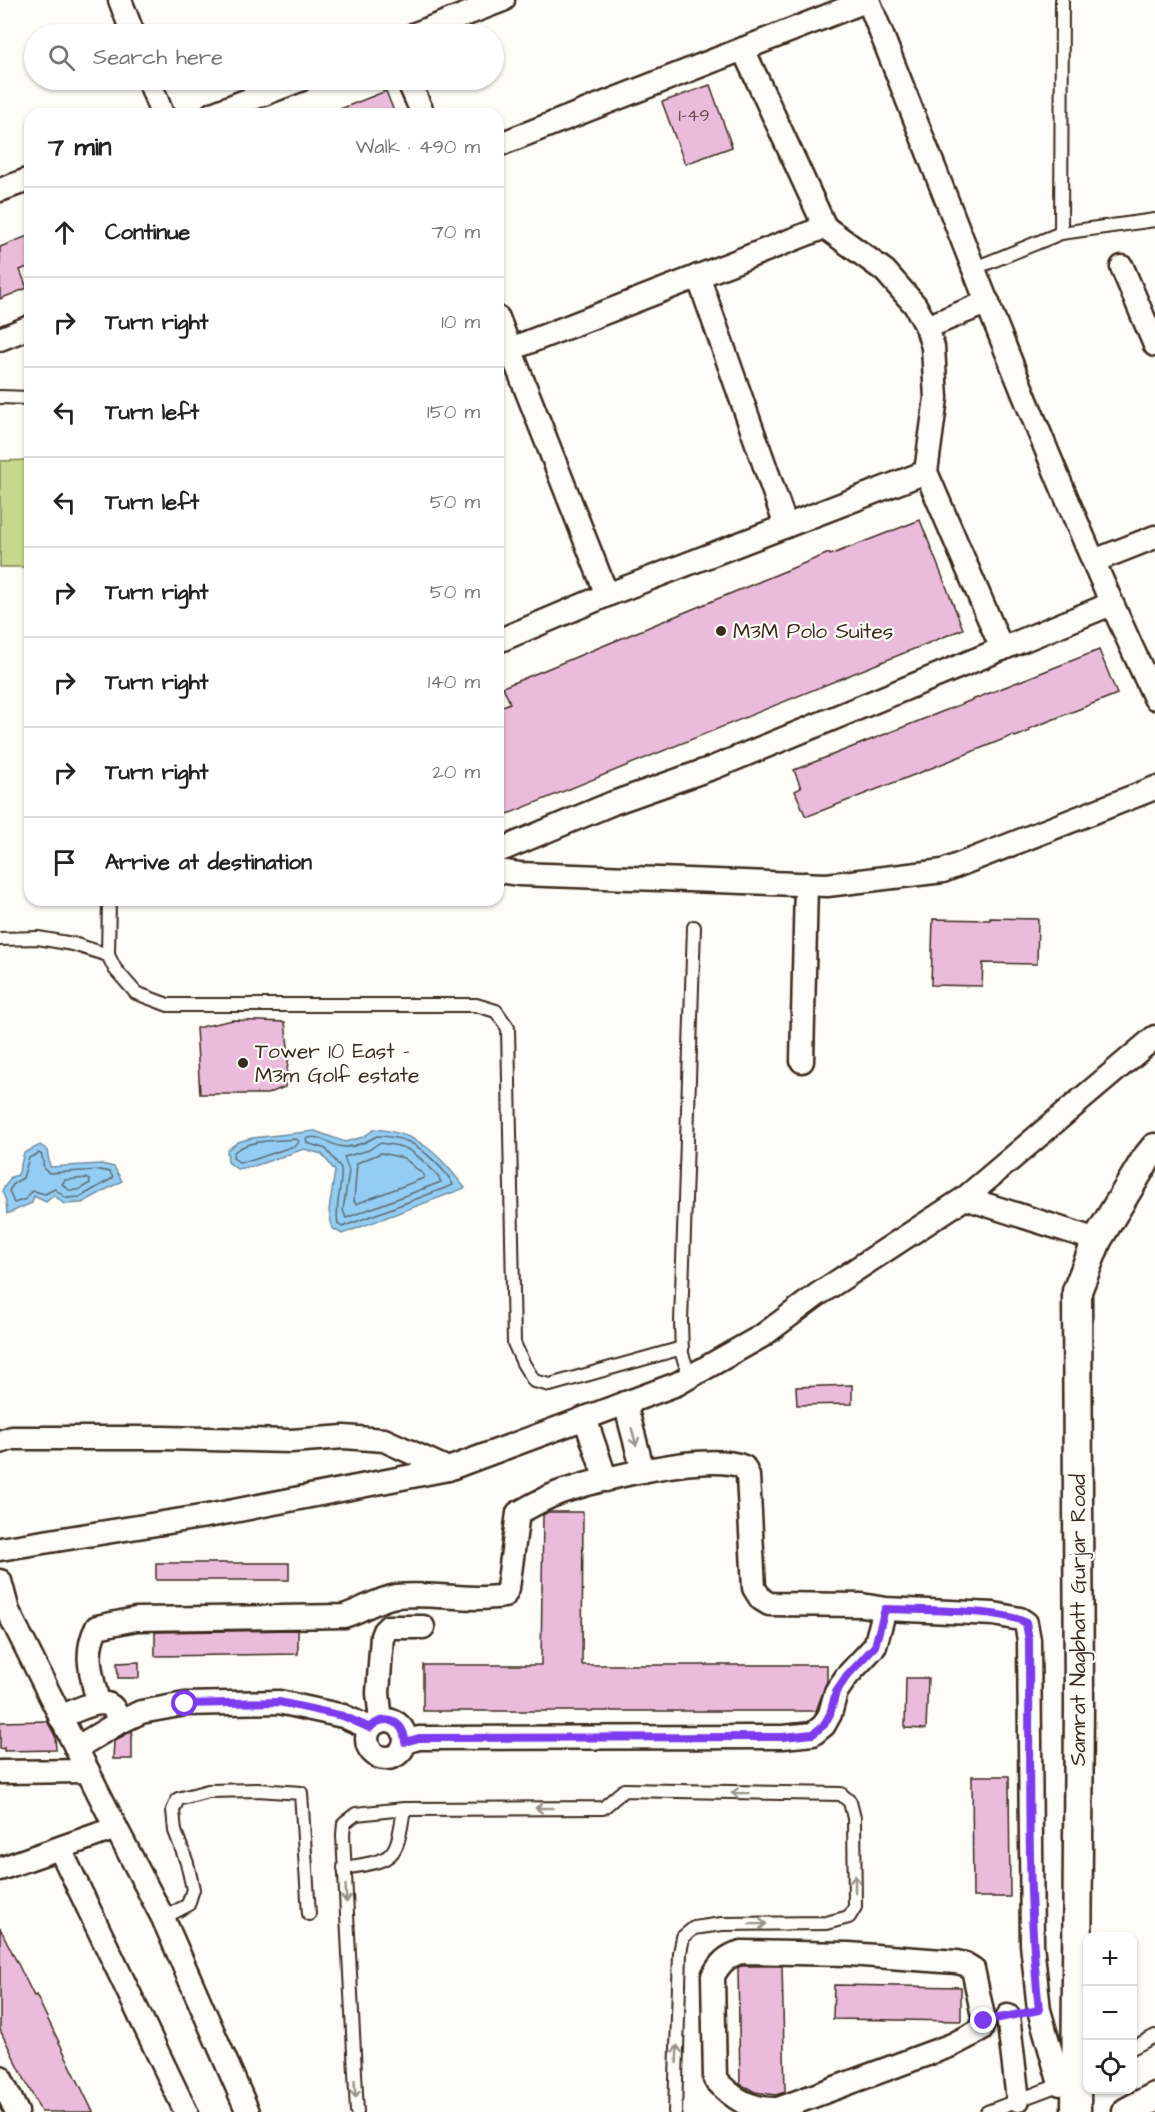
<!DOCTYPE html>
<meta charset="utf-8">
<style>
body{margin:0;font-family:"Architects Daughter",sans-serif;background:#f6f6f6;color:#222}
.controls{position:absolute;right:18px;bottom:18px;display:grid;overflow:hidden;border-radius:12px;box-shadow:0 2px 4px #0004}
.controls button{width:54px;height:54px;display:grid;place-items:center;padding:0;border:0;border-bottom:2px solid #e0e0e0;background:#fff;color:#222;font:30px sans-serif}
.stop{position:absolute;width:18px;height:18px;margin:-14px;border:4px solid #7c3aed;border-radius:50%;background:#fff}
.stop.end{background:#7c3aed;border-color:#fff;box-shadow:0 2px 6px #0008}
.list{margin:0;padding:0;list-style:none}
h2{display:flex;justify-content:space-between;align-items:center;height:78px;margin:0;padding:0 24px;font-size:26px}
h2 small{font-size:20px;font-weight:400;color:#767676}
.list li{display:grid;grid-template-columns:39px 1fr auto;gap:18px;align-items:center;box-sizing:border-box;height:90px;padding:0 24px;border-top:2px solid #e0e0e0}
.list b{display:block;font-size:22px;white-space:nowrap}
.list em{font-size:20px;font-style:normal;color:#767676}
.icon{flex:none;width:33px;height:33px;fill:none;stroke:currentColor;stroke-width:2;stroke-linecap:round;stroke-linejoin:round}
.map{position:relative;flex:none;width:1155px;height:2112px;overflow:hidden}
.search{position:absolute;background:#fff;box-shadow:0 2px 4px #0004;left:24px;top:24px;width:480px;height:66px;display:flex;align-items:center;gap:15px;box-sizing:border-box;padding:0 21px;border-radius:33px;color:#767676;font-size:22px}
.panel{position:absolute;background:#fff;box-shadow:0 2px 4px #0004;left:24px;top:108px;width:480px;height:798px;border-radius:18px}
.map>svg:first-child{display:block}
</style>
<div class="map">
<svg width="1155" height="2112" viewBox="0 0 1155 2112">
<rect width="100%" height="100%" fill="#fdfcf7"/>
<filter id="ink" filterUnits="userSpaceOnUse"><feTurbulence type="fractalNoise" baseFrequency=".0167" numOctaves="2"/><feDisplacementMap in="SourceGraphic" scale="12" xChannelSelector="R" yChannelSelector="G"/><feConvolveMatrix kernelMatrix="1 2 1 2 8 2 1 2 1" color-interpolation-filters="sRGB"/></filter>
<g filter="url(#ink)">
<polygon fill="#c7d88c" stroke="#818155" stroke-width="1.5" points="30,460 30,567 0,567 0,461"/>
<g fill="#93cdf3" stroke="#708c9e" stroke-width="1.5">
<path d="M375,1129C420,1133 438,1154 465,1188L342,1234L332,1228L329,1210L335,1171L322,1154L304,1149L254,1166L237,1169L228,1162L227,1150L238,1142L252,1138L315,1131L345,1142L363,1137Z"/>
<polygon points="40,1145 47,1150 50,1167 101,1164 114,1167 122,1181 82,1203 64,1204 54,1195 46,1202 34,1196 32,1203 7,1214 6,1201 2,1191 11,1177 18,1175 24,1153"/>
</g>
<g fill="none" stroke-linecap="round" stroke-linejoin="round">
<g stroke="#5e6b73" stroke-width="1.5">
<path d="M377,1136C388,1136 399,1138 409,1142C422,1148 448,1172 453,1185L342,1227L338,1224C334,1205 343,1187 341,1168L326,1149L307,1143L306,1139C320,1132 332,1148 346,1147C357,1147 368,1141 377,1136Z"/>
<path d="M296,1139L299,1141L297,1145L253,1160L239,1162L233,1158L234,1152C250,1139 276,1141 296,1139Z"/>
<path d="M379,1143C389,1144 400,1145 409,1150C417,1155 438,1173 441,1182L346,1218L343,1210L349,1171L344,1157L369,1150Z"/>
<polygon points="39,1153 42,1155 44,1169 49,1173 100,1170 110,1172 113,1178 80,1197 66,1198 55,1189 45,1194 34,1191 30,1193 26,1199 14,1203 9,1191 14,1183 23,1178 29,1158"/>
<polygon points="381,1153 404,1158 424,1175 424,1178 356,1204 354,1201 357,1163"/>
<polygon points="87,1178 90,1180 90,1183 78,1190 69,1190 62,1184 65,1180"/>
</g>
</g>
<g fill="#ebbbdc" stroke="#3b2a1e" stroke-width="1.5">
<polygon points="710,85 732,147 685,164 662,102"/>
<polygon points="386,91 395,114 330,114 330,113"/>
<polygon points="30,235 30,266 20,270 27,288 0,299 0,247"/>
<polygon points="920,520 963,629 498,818 498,708 510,703 503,687 829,553 830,555"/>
<polygon points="1099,650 1117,694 1029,729 1030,731 1015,737 1014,735 924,771 808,816 805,815 795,791 801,788 794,770"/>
<polygon points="990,918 1038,919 1037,964 983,963 982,986 931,985 933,919 990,920"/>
<polygon points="233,1020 285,1022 289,1055 285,1087 267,1094 200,1094 196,1028"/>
<polygon points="852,1385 852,1404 797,1405 796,1387"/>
<polygon points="548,1512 583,1512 582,1665 827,1665 827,1681 816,1711 423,1711 423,1665 541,1665 543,1515"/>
<rect x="156" y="1563" width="133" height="17"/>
<polygon points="298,1630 298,1654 155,1656 155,1632"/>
<polygon points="139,1662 139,1678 118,1678 117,1663"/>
<polygon points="906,1678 928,1678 926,1729 905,1728"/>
<polygon points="47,1721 55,1736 56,1750 4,1751 4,1748 0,1749 0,1722"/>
<polygon points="132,1731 132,1759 113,1759 114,1741"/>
<polygon points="972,1776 1009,1776 1010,1897 973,1897"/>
<polygon points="0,1928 34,1996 36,1995 93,2112 41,2112 0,2030"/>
<polygon points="743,1966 782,1966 785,2092 776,2095 755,2092 740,2084 738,1967"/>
<polygon points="834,1985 961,1987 961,2021 833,2019"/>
</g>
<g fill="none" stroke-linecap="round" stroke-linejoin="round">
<g stroke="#3b2a1e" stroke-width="16">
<g id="service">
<polyline points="1061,233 1062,0"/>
<polyline points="975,268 1061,233 1155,220"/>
<polyline points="0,397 30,398"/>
<polyline points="0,939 38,938 73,944 108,955 115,969 136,993 168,1005 476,1005 496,1011 508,1028 514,1343 523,1363 534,1381 550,1385 682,1348"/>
<polyline points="108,955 109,900"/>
<polyline points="690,1377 682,1354 681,1322 694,927"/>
<path d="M344,1868C395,1860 396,1860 404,1809"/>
<polyline points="163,1918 188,1905 193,1889 187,1863 175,1831 173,1810 178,1799 208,1791 258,1790 301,1793 309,1914"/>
<polyline points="1132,2048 1155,2036"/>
<polyline points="357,2112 343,1835 344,1823 356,1814 404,1809 603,1808 624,1790 841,1794 850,1802 854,1818 855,1907 849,1917 826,1923 722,1924 694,1928 683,1937 680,1953 675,2112"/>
<polyline points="987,2112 1064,2083"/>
</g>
</g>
<g stroke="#3b2a1e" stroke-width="27">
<g id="minor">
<polyline points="120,0 133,34"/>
<path d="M868,0C961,233 1048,470 1155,698"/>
<polyline points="415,34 503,0"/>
<polyline points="743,49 825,227"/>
<polyline points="149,80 162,114"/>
<polyline points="408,80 423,114"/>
<polyline points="212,114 300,80"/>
<polyline points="498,145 868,0"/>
<polyline points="0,190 30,179"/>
<polyline points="1122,267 1155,345"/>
<polyline points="698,276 786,526"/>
<polyline points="498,318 607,595"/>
<polyline points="927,327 988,302"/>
<polyline points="0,339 30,327"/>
<polyline points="498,354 825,227 885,271 915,305 927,327 933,347 936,398 926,472 1002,649"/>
<polyline points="1094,561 1155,537"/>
<polyline points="498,641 607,595 926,472"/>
<polyline points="498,851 613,803 715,767 1111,604"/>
<polyline points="498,871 519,874 827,885 943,871 1155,788"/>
<polyline points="802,1061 806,884"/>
<polyline points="965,1198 1097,1240"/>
<polyline points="625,1403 643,1471"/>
<polyline points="585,1418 606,1480"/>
<polyline points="0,1442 12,1438 162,1438 291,1441 344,1437 384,1440 448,1469 677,1384 762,1336 817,1295 965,1198 1155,1037"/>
<polyline points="0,1549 213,1515 448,1469"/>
<polyline points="0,1581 8,1611 116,1828 163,1918 248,2112"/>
<path d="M98,1703C92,1676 83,1653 97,1627L136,1619L344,1616C361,1611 378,1599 396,1596C432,1592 469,1602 504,1596L508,1588L518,1513C533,1505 548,1496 564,1491C602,1479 709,1451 744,1467L748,1476L754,1588L761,1599L769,1604L862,1605L885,1609L994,1614L1020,1619L1026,1623L1029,1640L1032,1944L1039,2010L1060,2084"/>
<path d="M60,1717C74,1712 103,1694 114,1709C116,1712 117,1719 118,1723L76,1748"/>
<circle cx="386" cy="1739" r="19"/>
<polyline points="381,1721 378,1693 382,1636 384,1631 388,1627 423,1627"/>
<polyline points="118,1723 141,1712 185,1704 279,1702 343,1716 370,1728"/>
<polyline points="405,1742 419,1738 783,1737 813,1734 824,1725 830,1714 836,1692 847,1676 875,1646 885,1609"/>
<polyline points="0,1772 88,1771"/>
<polyline points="60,1849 186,2112"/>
<polyline points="0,1869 116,1828"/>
<path d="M741,1952L849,1954L956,1962L965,1964L973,1969L984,2021L981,2030L952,2045L778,2109C750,2110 733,2099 715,2079L713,1976C720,1963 727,1956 741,1952Z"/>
<polyline points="1008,2016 1018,2100"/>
<polyline points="0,2077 17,2112"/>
</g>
</g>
<g stroke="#3b2a1e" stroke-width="33">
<g id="tertiary">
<polyline points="1076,2112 1079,1706 1077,1291 1097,1240 1146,1159 1155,1148"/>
<polyline points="1127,2112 1155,2097"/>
</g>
</g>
<use href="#service" stroke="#fdfcf7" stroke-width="12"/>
<use href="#minor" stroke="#fdfcf7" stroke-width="22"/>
<use href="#tertiary" stroke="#fdfcf7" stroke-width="28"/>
</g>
<defs><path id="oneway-shaft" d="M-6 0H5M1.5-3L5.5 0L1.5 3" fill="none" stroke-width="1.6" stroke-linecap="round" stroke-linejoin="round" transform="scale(1.5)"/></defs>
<g stroke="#9c938a">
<use href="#oneway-shaft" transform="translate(634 1437) rotate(75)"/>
<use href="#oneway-shaft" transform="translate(740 1793) rotate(-179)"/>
<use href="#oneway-shaft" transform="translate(544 1808) rotate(180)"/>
<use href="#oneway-shaft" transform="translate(855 1884) rotate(-91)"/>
<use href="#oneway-shaft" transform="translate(346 1894) rotate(87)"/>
<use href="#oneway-shaft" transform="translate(758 1924) rotate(-1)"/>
<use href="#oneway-shaft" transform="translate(677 2054) rotate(-88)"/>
<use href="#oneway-shaft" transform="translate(355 2089) rotate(87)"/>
</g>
</g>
<g fill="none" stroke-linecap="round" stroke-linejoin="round" filter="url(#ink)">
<path stroke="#7c3aed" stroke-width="8" d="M185,1704L279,1702L343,1716L370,1728C384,1713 405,1721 405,1742L419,1738L783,1737L813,1734L824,1725L830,1714L836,1692L847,1676L875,1646L885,1609C914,1610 1005,1609 1026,1623L1029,1640C1030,1763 1026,1887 1039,2010L984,2021"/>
</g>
<g fill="#3b2a1e" stroke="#fdfcf7" stroke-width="2">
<circle cx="721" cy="631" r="6"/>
<circle cx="243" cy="1063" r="6"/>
</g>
<g text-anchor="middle" stroke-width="4.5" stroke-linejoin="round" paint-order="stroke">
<g font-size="18" fill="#674e4e">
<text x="694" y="121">I-49</text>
</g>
<g font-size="21" fill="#3b2a1e" stroke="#fdfcf7" text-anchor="start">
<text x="733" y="638">M3M Polo Suites</text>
<text x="255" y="1058">Tower 10 East -<tspan x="255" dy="24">M3m Golf estate</tspan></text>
</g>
<g font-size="21" fill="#3b2a1e" stroke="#fdfcf7">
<text transform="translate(1078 1620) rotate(-90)" y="7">Samrat Nagbhatt Gurjar Road</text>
</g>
</g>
</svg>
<div class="controls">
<button>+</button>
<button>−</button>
<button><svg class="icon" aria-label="locate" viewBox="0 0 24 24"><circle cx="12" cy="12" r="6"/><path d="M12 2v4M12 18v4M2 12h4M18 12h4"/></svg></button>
</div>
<div class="stop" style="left:185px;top:1704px"></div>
<div class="stop end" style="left:984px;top:2021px"></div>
<div class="search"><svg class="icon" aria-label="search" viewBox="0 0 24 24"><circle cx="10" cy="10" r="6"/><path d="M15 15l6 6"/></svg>Search here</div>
<section class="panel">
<h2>7 min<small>Walk · 490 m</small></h2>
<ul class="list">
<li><svg class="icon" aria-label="ahead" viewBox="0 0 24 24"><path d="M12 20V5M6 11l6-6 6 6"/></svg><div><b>Continue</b></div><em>70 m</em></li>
<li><svg class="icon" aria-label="right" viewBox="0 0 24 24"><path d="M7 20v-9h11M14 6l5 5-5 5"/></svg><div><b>Turn right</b></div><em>10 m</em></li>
<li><svg class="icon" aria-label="left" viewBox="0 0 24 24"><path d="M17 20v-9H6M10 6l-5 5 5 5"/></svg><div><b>Turn left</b></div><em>150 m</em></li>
<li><svg class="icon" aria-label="left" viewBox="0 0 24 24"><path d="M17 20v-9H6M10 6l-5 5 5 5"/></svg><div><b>Turn left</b></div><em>50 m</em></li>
<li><svg class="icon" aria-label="right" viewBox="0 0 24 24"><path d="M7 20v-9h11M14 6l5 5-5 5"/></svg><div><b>Turn right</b></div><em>50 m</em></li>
<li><svg class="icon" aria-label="right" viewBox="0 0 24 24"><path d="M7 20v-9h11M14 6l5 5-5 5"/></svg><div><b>Turn right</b></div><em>140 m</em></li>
<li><svg class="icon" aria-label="right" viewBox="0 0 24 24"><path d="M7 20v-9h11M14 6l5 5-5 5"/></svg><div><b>Turn right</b></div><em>20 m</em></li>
<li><svg class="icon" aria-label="arrive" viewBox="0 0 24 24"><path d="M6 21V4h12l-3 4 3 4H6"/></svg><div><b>Arrive at destination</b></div></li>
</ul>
</section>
</div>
